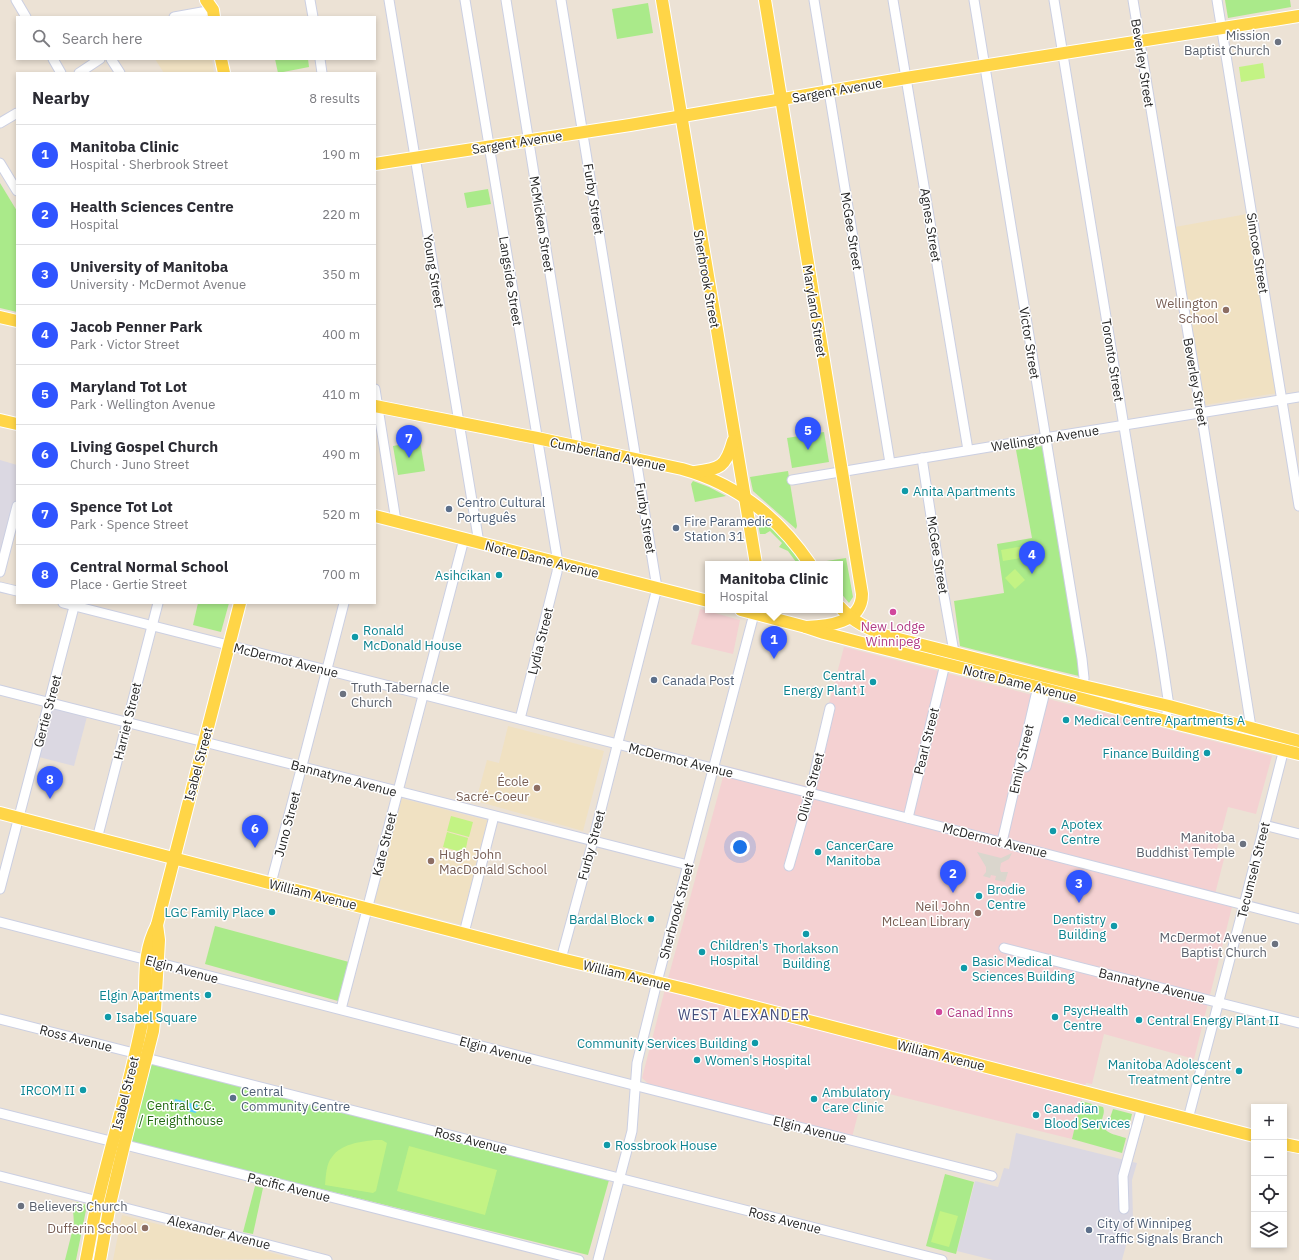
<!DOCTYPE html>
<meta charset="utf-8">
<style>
body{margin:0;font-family:"IBM Plex Sans",sans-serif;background:#f7f7f7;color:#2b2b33}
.controls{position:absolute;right:12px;bottom:12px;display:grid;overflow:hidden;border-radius:0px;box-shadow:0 2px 6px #0003}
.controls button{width:36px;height:36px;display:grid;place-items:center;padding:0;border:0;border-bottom:1px solid #e1e1e2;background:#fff;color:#2b2b33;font:20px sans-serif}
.you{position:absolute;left:740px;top:847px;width:14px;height:14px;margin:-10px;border:3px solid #fff;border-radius:50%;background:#1a73e8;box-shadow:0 0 0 6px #1a73e833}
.badge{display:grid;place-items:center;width:26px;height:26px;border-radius:50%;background:#2f54ff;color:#fff;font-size:13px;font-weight:700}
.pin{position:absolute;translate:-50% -33px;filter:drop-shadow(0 1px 2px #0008)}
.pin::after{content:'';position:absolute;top:21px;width:14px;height:12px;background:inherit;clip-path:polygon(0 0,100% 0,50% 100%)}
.popup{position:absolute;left:705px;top:561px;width:138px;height:52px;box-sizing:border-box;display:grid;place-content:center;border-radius:0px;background:#fff;filter:drop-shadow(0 1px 3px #0005);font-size:13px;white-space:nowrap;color:#7c7c81}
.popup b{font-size:15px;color:#2b2b33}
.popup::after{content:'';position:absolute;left:50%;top:100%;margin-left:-8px;border:8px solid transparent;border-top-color:#fff}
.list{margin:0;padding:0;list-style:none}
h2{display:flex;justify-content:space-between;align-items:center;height:52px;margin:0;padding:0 16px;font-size:17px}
h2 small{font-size:13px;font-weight:400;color:#7c7c81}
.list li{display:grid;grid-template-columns:26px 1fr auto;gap:12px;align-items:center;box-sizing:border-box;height:60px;padding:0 16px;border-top:1px solid #e1e1e2}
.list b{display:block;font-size:15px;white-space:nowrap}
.list p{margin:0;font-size:13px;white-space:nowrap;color:#7c7c81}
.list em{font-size:13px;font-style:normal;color:#7c7c81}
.icon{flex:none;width:22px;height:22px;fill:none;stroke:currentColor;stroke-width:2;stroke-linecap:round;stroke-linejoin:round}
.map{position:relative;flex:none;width:1299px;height:1260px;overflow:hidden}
.search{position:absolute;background:#fff;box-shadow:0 2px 6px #0003;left:16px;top:16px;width:360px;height:44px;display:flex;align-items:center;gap:10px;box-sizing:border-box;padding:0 14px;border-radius:0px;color:#7c7c81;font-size:15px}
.panel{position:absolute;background:#fff;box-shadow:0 2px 6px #0003;left:16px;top:72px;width:360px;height:532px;border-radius:0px}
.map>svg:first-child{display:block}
</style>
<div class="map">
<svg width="1299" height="1260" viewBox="0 0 1299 1260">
<rect width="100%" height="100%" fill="#ece2d5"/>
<g fill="#dbd8e2">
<polygon points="0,460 17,465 17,506 0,572"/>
<polygon points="49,703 88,713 74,766 35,756"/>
<polygon points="1016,1133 1137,1163 1132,1180 1133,1219 1122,1260 993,1260 957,1251 975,1181 998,1187 1004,1168 1009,1169"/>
</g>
<g fill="#f0e1c2">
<polygon points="155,59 212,59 214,73 164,73"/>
<polygon points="1247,214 1277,393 1205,405 1175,227"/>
<polygon points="508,726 604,751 583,831 476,801 487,760 499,763"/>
<polygon points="400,798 490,821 463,925 374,902"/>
<polygon points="122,1215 220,1240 296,1259 113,1260"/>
</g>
<g fill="#f4d1d2">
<polygon points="700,609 740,620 733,654 691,644"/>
<polygon points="844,647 1272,756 1256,814 1228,807 1215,857 1224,859 1214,898 1233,903 1194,1059 1104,1034 1092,1084 1086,1083 1072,1139 865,1088 852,1137 652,1087 642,1078 664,993 726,766 806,786 824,722"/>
</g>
<g fill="#aaea8a">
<polygon points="1225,0 1290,0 1291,7 1228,18"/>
<polygon points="648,3 653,33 617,39 612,9"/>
<polygon points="275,59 308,59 309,67 278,73"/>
<polygon points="0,183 17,211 17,312 0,308"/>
<polygon points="488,189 491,204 467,208 464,193"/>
<polygon points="824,432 829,462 792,468 787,438"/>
<polygon points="420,441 425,471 398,475 393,446"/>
<polygon points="1042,446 1080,673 1079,676 1038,666 960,646 954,601 1004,593 997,544 1032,538 1016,450"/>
<polygon points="788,471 797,526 796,529 753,491 750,477"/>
<polygon points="693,481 709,487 726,496 695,502 691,484"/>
<polygon points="757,519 764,520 779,534 799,558 799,561 796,562 788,551 779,547 782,543 770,531 765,534 760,534"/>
<polygon points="846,558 853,597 849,603 840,592 840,564 821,564 820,562"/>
<polygon points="198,603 229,603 221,632 193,625"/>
<polygon points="215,926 349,962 338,1001 205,964"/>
<polygon points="152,1062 609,1180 588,1255 131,1142"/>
<path d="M1081,1101L1103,1107C1105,1112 1103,1115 1102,1120C1100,1133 1117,1135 1126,1138L1122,1153L1072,1139Z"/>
<polygon points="1113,1109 1132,1114 1129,1126 1124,1127 1111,1123 1110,1118"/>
<polygon points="945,1174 974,1182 956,1254 926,1246"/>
<polygon points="255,1186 263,1188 253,1234 243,1232"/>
<polygon points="76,1202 87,1205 76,1260 65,1260 74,1224 73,1209"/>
</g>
<g fill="#c3f384">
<polygon points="1263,63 1265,78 1241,82 1239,67"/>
<polygon points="1024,546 1026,557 1003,561 1001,550"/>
<polygon points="1015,569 1025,580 1015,589 1005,578"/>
<polygon points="451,816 473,822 469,837 447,831"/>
<polygon points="447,832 468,838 465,853 443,847"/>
<path d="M374,1140H382L387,1143L376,1191L373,1193L325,1185C326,1176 326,1164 332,1157C341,1144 359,1142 374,1140Z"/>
<polygon points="409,1146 497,1170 485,1215 397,1191"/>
<polygon points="940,1211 958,1216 949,1247 931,1242"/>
</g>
<polygon fill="#dad6cd" points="977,852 1001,858 1012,853 1009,859 1001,863 1000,869 1001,872 1008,872 1005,882 995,880 996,876 991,875 990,878 983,876 986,872 986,867"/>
<polygon fill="#5ad0fc" points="175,1099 198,1105 196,1113 173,1108"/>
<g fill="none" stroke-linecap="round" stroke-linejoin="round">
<g stroke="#cbcfe2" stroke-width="11">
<g id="minor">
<polyline points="16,0 26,17"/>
<polyline points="310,0 313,17"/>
<polyline points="389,0 479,543"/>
<polyline points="465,0 558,563 557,572 520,719"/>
<polyline points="506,0 578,447"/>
<polyline points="814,0 890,463"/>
<polyline points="893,0 968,450"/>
<polyline points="974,0 1082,659 1084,678 1083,686"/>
<polyline points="1054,0 1161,652 1169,706 1165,720"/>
<polyline points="1133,0 1202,418 1250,721 1251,728 1248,741"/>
<polyline points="1217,0 1299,506"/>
<polyline points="174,17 213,10"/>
<polyline points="53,59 61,73"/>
<polyline points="111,59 120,73"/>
<polyline points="320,59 322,73"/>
<polyline points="79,73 100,59"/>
<polyline points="0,123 17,113"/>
<polyline points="0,163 17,191"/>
<polyline points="375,389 396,521"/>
<polyline points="922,458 938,562 954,652"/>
<polyline points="792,480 1007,444 1299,397"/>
<polyline points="0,572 17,506"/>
<polyline points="0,587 17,591"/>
<polyline points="63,603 810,793 1299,919"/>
<polyline points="0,690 688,865"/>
<polyline points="1026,767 1047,684"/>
<polyline points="908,818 945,664"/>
<polyline points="1264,825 1299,834"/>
<polyline points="97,839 158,603"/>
<polyline points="1002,842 1039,682"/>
<polyline points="789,866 810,793 830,708"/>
<polyline points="271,883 304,758 344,603"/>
<polyline points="0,889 75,603"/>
<path d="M0,922C211,977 422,1031 633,1085C753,1116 873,1145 992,1176"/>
<polyline points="464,933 494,816"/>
<polyline points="1004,948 1299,1023"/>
<polyline points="561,959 593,841 657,588 561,0"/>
<polyline points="341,1009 464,539"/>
<polyline points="0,1019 130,1052 150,1059 942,1260"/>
<polyline points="0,1113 579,1260"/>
<polyline points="1188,1119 1244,905 1285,745"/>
<polyline points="0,1176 98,1201"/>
<polyline points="110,1204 327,1260"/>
<polyline points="1124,1209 1123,1176 1142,1107"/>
<polyline points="598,1260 632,1131 637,1063 657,982 754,614"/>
</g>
</g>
<g stroke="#fff" stroke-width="14">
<g id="major">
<polyline points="206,0 213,10 214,17"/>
<polyline points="662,0 756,564"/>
<path d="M765,0L862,594C862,623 828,626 806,627"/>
<polyline points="221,59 224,73"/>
<polyline points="375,164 630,125 906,78 1299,16"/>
<polyline points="0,317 17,321"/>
<path d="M375,406L537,438L682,469C737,484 778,517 810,564"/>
<polyline points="0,420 17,424"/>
<path d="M695,472C720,469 726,467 733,441"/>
<polyline points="375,516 708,601"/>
<path d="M840,607C853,622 869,629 887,636L1083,686L1169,706L1299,741"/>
<polyline points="741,610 806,627 824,633 858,642 1045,689 1150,717 1299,754"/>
<polyline points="0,813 561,959 689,990 1254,1136"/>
<polyline points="1284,1144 1299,1147"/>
<path d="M86,1260C90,1240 93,1220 98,1200C112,1141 130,1083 142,1023C149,988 139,959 157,925L240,603"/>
<polyline points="100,1260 110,1204 124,1145 153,1031 155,1011 159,940 157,925"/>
</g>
</g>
<use href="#minor" stroke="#fff" stroke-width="9"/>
<use href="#major" stroke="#ffd547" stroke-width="12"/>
</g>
<g fill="#6b7280" stroke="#fff" stroke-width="1.5">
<circle cx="1278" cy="42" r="4"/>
<circle cx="343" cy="694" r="4"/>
<circle cx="1243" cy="844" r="4"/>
<circle cx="1275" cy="944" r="4"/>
<circle cx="21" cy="1206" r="4"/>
</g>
<g fill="#8d6e63" stroke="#fff" stroke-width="1.5">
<circle cx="1226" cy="310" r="4"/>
<circle cx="537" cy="788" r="4"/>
<circle cx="431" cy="861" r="4"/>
<circle cx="978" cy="913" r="4"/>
<circle cx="145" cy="1228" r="4"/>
</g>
<g fill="#0f9aa8" stroke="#fff" stroke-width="1.5">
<circle cx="905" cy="491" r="4"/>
<circle cx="499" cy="575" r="4"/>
<circle cx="355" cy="637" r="4"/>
<circle cx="873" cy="682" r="4"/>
<circle cx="1066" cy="720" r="4"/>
<circle cx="1207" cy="753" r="4"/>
<circle cx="1053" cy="831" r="4"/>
<circle cx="818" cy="852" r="4"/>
<circle cx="979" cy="896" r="4"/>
<circle cx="272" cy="912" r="4"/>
<circle cx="651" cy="919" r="4"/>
<circle cx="1114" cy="926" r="4"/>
<circle cx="806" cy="934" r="4"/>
<circle cx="702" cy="952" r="4"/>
<circle cx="964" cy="968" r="4"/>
<circle cx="208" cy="995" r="4"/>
<circle cx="108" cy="1017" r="4"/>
<circle cx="1055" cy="1017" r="4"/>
<circle cx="1139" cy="1020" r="4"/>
<circle cx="755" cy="1043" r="4"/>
<circle cx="697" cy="1060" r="4"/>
<circle cx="1239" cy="1071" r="4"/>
<circle cx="83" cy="1090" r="4"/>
<circle cx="814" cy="1099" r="4"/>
<circle cx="1036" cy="1115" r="4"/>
<circle cx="607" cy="1145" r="4"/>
</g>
<g fill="#5c6f8a" stroke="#fff" stroke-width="1.5">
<circle cx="449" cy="509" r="4"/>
<circle cx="676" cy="528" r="4"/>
<circle cx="654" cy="680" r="4"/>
<circle cx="233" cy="1098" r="4"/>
<circle cx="1089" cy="1230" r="4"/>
</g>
<g fill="#d1479c" stroke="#fff" stroke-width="1.5">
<circle cx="893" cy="612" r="4"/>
<circle cx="939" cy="1012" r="4"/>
</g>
<g text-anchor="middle" stroke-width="3" stroke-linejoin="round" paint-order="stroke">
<g font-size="13" fill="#5b616d" stroke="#fff" text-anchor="end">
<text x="1270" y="40">Mission<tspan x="1270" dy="15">Baptist Church</tspan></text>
<text x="351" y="692" text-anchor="start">Truth Tabernacle<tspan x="351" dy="15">Church</tspan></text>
<text x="1235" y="842">Manitoba<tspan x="1235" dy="15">Buddhist Temple</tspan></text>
<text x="1267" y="942">McDermot Avenue<tspan x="1267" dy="15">Baptist Church</tspan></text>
<text x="29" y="1211" text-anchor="start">Believers Church</text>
</g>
<g font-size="13" fill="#262626" stroke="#fff">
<text transform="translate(1143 63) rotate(81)" y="5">Beverley Street</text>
<text transform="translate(837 90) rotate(-10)" y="5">Sargent Avenue</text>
<text transform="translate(517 142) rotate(-9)" y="5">Sargent Avenue</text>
<text transform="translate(594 199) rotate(81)" y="5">Furby Street</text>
<text transform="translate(542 224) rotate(81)" y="5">McMicken Street</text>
<text transform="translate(931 225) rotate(81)" y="5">Agnes Street</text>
<text transform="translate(852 231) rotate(81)" y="5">McGee Street</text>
<text transform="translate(1258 253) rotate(81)" y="5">Simcoe Street</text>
<text transform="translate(434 271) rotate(81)" y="5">Young Street</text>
<text transform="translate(707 279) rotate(80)" y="5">Sherbrook Street</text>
<text transform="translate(511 281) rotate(81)" y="5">Langside Street</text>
<text transform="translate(815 311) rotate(81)" y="5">Maryland Street</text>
<text transform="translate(1030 343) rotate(81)" y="5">Victor Street</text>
<text transform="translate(1113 360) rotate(81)" y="5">Toronto Street</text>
<text transform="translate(1196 382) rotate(80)" y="5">Beverley Street</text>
<text transform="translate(1045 438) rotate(-9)" y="5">Wellington Avenue</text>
<text transform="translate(608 454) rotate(12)" y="5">Cumberland Avenue</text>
<text transform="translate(646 518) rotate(81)" y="5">Furby Street</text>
<text transform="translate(938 555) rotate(81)" y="5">McGee Street</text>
<text transform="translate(542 559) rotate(14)" y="5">Notre Dame Avenue</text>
<text transform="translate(540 641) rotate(-76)" y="5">Lydia Street</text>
<text transform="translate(286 660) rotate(14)" y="5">McDermot Avenue</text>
<text transform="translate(1020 683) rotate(14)" y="5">Notre Dame Avenue</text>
<text transform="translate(47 711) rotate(-75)" y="5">Gertie Street</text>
<text transform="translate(127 721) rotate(-76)" y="5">Harriet Street</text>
<text transform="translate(926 741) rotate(-76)" y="5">Pearl Street</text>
<text transform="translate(1021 759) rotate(-77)" y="5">Emily Street</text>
<text transform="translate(681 760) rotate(14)" y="5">McDermot Avenue</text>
<text transform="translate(198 764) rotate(-75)" y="5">Isabel Street</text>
<text transform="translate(344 778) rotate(15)" y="5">Bannatyne Avenue</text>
<text transform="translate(810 787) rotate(-75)" y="5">Olivia Street</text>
<text transform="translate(287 824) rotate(-75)" y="5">Juno Street</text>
<text transform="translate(995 840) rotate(14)" y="5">McDermot Avenue</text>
<text transform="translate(384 844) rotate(-76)" y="5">Kate Street</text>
<text transform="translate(591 845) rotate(-75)" y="5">Furby Street</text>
<text transform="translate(1253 870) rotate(-76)" y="5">Tecumseh Street</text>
<text transform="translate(313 894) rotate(14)" y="5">William Avenue</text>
<text transform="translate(676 911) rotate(-75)" y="5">Sherbrook Street</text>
<text transform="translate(182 969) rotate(15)" y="5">Elgin Avenue</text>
<text transform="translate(627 975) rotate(14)" y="5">William Avenue</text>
<text transform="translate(1152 985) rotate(14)" y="5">Bannatyne Avenue</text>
<text transform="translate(76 1038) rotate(14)" y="5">Ross Avenue</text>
<text transform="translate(496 1050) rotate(15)" y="5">Elgin Avenue</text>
<text transform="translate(941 1055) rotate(14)" y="5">William Avenue</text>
<text transform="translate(125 1093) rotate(-76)" y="5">Isabel Street</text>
<text transform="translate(810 1129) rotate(14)" y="5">Elgin Avenue</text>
<text transform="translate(471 1140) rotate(14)" y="5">Ross Avenue</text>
<text transform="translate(289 1187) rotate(14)" y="5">Pacific Avenue</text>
<text transform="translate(785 1220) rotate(14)" y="5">Ross Avenue</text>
<text transform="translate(219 1232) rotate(14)" y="5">Alexander Avenue</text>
</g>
<g font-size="13" fill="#785e54" stroke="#fff" text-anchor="end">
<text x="1218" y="308">Wellington<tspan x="1218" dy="15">School</tspan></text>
<text x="529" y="786">École<tspan x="529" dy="15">Sacré-Coeur</tspan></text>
<text x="439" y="859" text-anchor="start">Hugh John<tspan x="439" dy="15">MacDonald School</tspan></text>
<text x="970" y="911">Neil John<tspan x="970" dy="15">McLean Library</tspan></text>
<text x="137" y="1233">Dufferin School</text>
</g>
<g font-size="13" fill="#0d838f" stroke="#fff" text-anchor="start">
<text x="913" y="496">Anita Apartments</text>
<text x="491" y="580" text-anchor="end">Asihcikan</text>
<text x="363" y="635">Ronald<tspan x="363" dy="15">McDonald House</tspan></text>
<text x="865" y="680" text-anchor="end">Central<tspan x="865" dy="15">Energy Plant I</tspan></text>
<text x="1074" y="725">Medical Centre Apartments A</text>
<text x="1199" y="758" text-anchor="end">Finance Building</text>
<text x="1061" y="829">Apotex<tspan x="1061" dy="15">Centre</tspan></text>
<text x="826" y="850">CancerCare<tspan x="826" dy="15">Manitoba</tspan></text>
<text x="987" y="894">Brodie<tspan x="987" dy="15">Centre</tspan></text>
<text x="264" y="917" text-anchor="end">LGC Family Place</text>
<text x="643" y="924" text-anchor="end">Bardal Block</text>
<text x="1106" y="924" text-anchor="end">Dentistry<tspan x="1106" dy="15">Building</tspan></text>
<text x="710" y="950">Children's<tspan x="710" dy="15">Hospital</tspan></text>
<text x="806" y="953" text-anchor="middle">Thorlakson<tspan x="806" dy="15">Building</tspan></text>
<text x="972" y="966">Basic Medical<tspan x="972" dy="15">Sciences Building</tspan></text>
<text x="200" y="1000" text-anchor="end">Elgin Apartments</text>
<text x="1063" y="1015">PsycHealth<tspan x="1063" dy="15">Centre</tspan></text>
<text x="116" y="1022">Isabel Square</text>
<text x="1147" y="1025">Central Energy Plant II</text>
<text x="747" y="1048" text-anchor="end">Community Services Building</text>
<text x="705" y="1065">Women's Hospital</text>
<text x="1231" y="1069" text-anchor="end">Manitoba Adolescent<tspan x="1231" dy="15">Treatment Centre</tspan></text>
<text x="75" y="1095" text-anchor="end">IRCOM II</text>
<text x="822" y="1097">Ambulatory<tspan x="822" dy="15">Care Clinic</tspan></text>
<text x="1044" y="1113">Canadian<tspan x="1044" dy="15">Blood Services</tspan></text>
<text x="615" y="1150">Rossbrook House</text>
</g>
<g font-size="13" fill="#4e5e75" stroke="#fff" text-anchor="start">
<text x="457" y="507">Centro Cultural<tspan x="457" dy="15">Português</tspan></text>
<text x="684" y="526">Fire Paramedic<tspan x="684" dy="15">Station 31</tspan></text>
<text x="662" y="685">Canada Post</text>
<text x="241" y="1096">Central<tspan x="241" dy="15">Community Centre</tspan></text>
<text x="1097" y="1228">City of Winnipeg<tspan x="1097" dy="15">Traffic Signals Branch</tspan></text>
</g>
<g font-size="13" fill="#b23c85" stroke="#fff">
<text x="893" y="631">New Lodge<tspan x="893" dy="15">Winnipeg</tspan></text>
<text x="947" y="1017" text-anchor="start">Canad Inns</text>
</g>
<g font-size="13" fill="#226911" stroke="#fff">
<text x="181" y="1110">Central C.C.<tspan x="181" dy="15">/ Freighthouse</tspan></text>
</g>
<g font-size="14" letter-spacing="1" fill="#434c7b" stroke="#fff">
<text x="744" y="1020">WEST ALEXANDER</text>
</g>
</g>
</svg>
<div class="controls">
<button>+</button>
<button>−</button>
<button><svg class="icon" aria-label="locate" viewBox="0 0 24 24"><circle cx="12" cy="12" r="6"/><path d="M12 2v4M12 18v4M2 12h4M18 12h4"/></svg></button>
<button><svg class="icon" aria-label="layers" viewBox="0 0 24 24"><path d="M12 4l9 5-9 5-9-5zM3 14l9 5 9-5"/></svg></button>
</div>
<div class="you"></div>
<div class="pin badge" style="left:774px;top:659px">1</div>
<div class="popup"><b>Manitoba Clinic</b>Hospital</div>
<div class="pin badge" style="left:953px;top:893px">2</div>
<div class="pin badge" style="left:1079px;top:903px">3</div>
<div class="pin badge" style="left:1032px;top:574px">4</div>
<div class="pin badge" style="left:808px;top:450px">5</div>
<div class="pin badge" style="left:255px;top:848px">6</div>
<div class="pin badge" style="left:409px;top:458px">7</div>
<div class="pin badge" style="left:50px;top:799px">8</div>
<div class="search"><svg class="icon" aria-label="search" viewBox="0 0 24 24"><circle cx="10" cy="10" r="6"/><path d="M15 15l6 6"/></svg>Search here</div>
<section class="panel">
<h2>Nearby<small>8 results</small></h2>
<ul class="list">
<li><span class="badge">1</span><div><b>Manitoba Clinic</b><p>Hospital · Sherbrook Street</p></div><em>190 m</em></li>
<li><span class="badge">2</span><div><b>Health Sciences Centre</b><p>Hospital</p></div><em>220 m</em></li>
<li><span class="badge">3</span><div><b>University of Manitoba</b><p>University · McDermot Avenue</p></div><em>350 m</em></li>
<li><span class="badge">4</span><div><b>Jacob Penner Park</b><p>Park · Victor Street</p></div><em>400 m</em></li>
<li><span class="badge">5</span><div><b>Maryland Tot Lot</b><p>Park · Wellington Avenue</p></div><em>410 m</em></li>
<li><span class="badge">6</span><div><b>Living Gospel Church</b><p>Church · Juno Street</p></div><em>490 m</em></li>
<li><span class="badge">7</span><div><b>Spence Tot Lot</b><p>Park · Spence Street</p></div><em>520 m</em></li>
<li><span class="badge">8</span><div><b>Central Normal School</b><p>Place · Gertie Street</p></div><em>700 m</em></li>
</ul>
</section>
</div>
